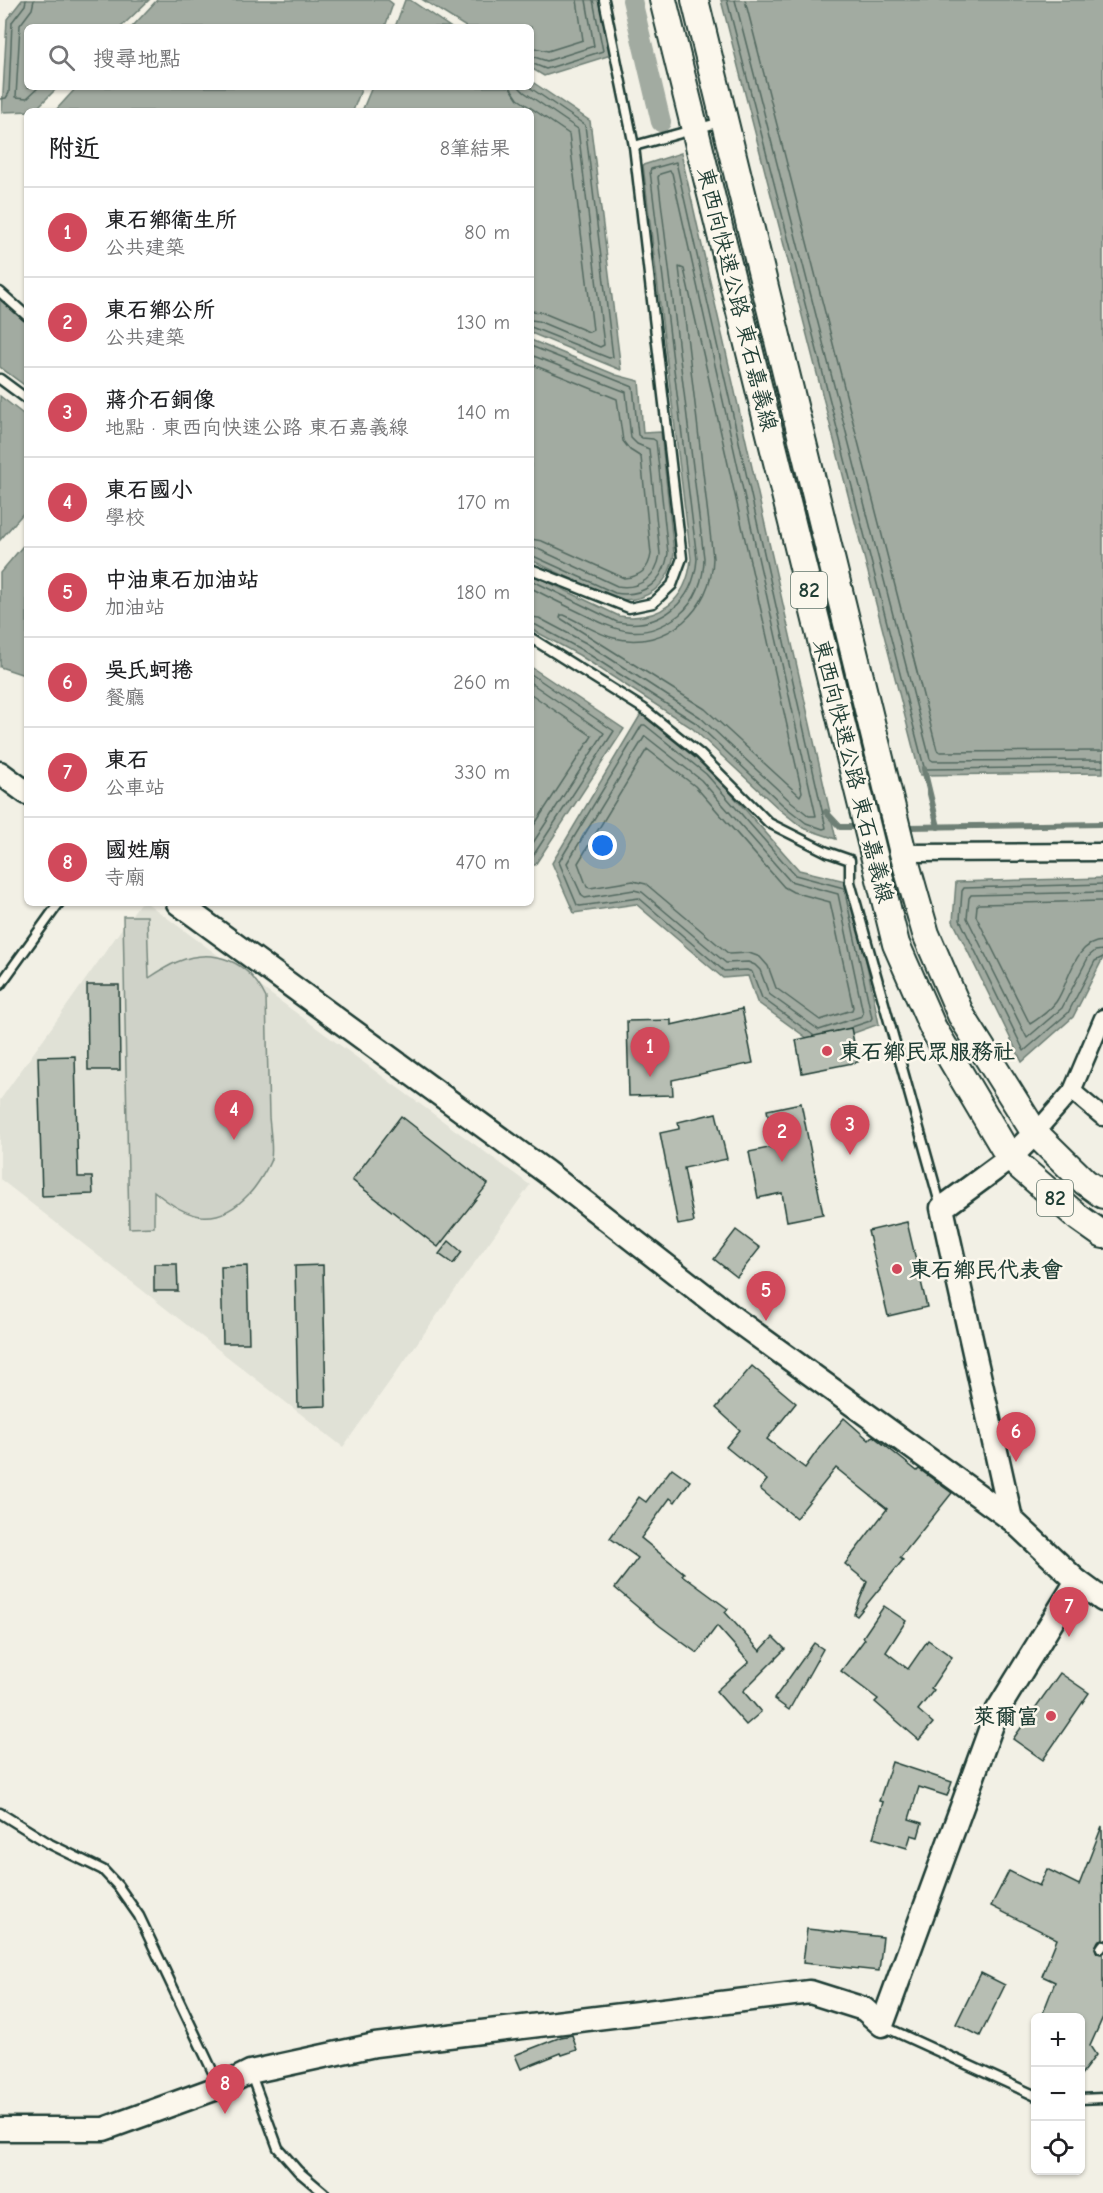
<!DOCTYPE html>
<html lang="zh-TW">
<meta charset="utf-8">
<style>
body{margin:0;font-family:"Comic Neue","LXGW WenKai TC",sans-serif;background:#f6f6f6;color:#202124}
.controls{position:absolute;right:18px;bottom:18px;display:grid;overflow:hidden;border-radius:9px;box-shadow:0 2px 4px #0004}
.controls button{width:54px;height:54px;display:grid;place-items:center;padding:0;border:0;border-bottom:2px solid #e0e0e0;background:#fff;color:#202124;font:30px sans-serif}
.you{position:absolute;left:603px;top:846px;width:21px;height:21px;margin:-15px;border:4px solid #fff;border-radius:50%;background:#1a73e8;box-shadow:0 0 0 9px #1a73e833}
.badge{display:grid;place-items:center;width:39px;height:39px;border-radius:50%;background:#d1495b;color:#fff;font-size:20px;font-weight:700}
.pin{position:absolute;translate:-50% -50px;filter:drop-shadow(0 2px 3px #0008)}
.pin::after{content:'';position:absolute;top:32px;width:21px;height:18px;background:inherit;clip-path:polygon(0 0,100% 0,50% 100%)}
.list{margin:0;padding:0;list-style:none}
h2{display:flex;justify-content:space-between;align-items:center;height:78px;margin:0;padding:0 24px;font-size:26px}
h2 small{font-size:20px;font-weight:400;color:#757577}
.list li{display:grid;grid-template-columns:39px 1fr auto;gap:18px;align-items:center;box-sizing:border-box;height:90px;padding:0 24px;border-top:2px solid #e0e0e0}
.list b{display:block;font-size:22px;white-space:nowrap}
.list p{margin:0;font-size:20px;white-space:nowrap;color:#757577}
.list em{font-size:20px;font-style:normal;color:#757577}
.icon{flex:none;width:33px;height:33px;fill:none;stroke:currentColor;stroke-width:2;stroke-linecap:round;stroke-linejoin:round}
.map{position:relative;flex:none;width:1103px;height:2193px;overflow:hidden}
.search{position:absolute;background:#fff;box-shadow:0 2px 4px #0004;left:24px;top:24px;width:510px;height:66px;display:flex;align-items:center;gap:15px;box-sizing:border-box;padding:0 21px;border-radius:9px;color:#757577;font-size:22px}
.panel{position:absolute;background:#fff;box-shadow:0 2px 4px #0004;left:24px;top:108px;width:510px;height:798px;border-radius:9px}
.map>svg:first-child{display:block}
</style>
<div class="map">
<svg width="1103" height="2193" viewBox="0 0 1103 2193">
<rect width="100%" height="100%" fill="#f2f0e5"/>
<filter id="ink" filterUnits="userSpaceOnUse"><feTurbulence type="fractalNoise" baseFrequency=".0167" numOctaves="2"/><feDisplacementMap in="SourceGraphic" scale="12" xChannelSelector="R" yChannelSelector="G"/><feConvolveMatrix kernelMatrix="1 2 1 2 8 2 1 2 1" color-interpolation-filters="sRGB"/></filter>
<g filter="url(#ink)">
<polygon fill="#e0e1d6" points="140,903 147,903 530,1185 343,1447 0,1179 0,1100"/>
<path fill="#cfd2c8" stroke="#77887e" stroke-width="1.5" d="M123,916H147L149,978C158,972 167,966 177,962C215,946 249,962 266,998C267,1038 268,1077 269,1117C270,1130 273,1147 271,1159C268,1168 256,1187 249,1194C216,1229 187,1219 154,1191V1227L129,1228Z"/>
<g fill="#a2aba1" stroke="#6e7f75" stroke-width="1.5">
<polygon points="22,0 149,0 121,27 27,27 27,87 58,87 34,111 2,112 7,19"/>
<polygon points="157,0 388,0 393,4 385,27 132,27"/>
<polygon points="405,0 410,0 450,27 395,27"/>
<polygon points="423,0 599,0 611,55 544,76 531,68 531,27 466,27"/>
<polygon points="721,0 1103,0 1103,773 920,775"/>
<polygon points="531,81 590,121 621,370 531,333 531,111 362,111 372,87 531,87"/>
<polygon points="77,87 362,87 353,111 55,111"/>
<path d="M681,153L836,839L803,828L779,809L692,728L579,655L531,629V574L619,616C660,622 687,600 691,559L643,165Z"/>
<polygon points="0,295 27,320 27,387 0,367"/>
<path d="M531,340L616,375L639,381L643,433L661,432L674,554C669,586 646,604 614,599L531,560Z"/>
<polygon points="0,396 27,417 27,509 0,540"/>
<polygon points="27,541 27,676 0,667 0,573"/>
<polygon points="531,667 624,729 535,865 531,865"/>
<polygon points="641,714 710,770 799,870 850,882 879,1024 818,1046 757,1002 748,976 723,978 636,904 574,913 552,863"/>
<polygon points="1103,878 1103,958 1073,1017 1022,1062 953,921 956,882"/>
</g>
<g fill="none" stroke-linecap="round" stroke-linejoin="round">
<g stroke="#536960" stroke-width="1.5">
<polyline points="34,0 32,9 20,25 16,97 27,98 39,87"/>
<polyline points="727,0 924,767 927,769 1103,767"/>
<polyline points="735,0 930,759 933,761 1103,760"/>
<polyline points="745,0 937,750 940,752 1103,751"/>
<polyline points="531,47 548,51 583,40 577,0"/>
<polyline points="531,56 547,61 594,46 586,0"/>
<polyline points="531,63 546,69 603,51 593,0"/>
<polyline points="510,87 518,99 569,134 593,330 589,332 541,312 531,311"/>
<polyline points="519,87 524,92 578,129 604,345 600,347 538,321 531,320"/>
<polyline points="529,87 585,125 613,357 609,358 531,327"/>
<polyline points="0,99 6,98 9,93 12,22 25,5 26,0"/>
<path d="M679,267L684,269L802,792L800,796L705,709L560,618L561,615H564C580,622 597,634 614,638C667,651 712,609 713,558Z"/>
<path d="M531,346L633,387L638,435L642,438L653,439L656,441L668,553C664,581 644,598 615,593L531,555"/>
<path d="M531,355L626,392L631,438L637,444L649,449L660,554C657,576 640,590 617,586L538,549L531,548"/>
<path d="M531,364L617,399L623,441L630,450L641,457L651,554C649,569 640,577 624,578L542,541L531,539"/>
<path d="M531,580L617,622C660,630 694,602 697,559L650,171L651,169L676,162L826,828L823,829L806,823L783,805L696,723L582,650L536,625L531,624"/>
<path d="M531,588C548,597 564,605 581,613C617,631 642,643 679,615C696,601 704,579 704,558L658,177L660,174L670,171L672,173L816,816H809L788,799L700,717L586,643L539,618L531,617"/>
<polyline points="531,674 614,731 531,859"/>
<polyline points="531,683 604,733 531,846"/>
<polyline points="531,694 592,736 531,830"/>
<polygon points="645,736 701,780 790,881 838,894 863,1013 862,1016 819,1030 769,994 760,970 755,965 748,962 726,963 642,892 634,890 585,898 582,896 567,863"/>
<polygon points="647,749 695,786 784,887 793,892 830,902 853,1007 852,1010 820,1020 776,988 768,966 760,957 749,953 729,954 646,884 633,881 590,888 587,887 578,863"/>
<polyline points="1103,884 964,888 962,891 960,920 1024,1051 1068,1013 1095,961 1103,957"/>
<polyline points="1103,892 971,895 969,898 967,918 1027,1038 1062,1008 1089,956 1095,951 1103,950"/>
<path d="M1103,901L979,904L977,906L976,916L1030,1024C1038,1019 1050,1010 1056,1002C1070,982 1073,942 1103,941"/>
<polyline points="813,1035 762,998 752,972 747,970 724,971 639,898 580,906 577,905 559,862 642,725 645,725 706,774 795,875 844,888 872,1018 870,1021 852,1027"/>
</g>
<g stroke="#6e7f75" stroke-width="6">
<polyline points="924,769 938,827"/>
<polyline points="826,812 840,827 856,827"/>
<polyline points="908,827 1103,824"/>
</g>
<polyline stroke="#a2aba1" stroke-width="20" points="632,0 661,122"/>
</g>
<g fill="#b7beb3" stroke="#1f3d34" stroke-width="1.5">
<polygon points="87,985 119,985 120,1070 88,1070"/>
<polygon points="742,1009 753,1063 672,1080 673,1095 629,1096 627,1021 671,1020 671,1025"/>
<polygon points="851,1028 858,1062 802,1073 796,1040"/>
<polygon points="75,1056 78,1177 92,1177 93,1194 42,1196 38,1057"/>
<polygon points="801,1103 823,1214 787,1221 782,1193 758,1198 749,1152 774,1147 767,1110"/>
<polygon points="716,1113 727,1159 684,1168 694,1222 678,1225 660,1133 679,1129 678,1122"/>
<polygon points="401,1116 488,1184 438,1247 352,1180"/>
<polygon points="907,1222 927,1307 888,1316 868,1231"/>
<polygon points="736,1230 760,1248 737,1277 714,1259"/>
<polygon points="449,1241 462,1252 453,1264 439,1254"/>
<polygon points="154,1264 177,1264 178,1291 154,1291"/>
<polygon points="323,1265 326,1406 298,1407 295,1266"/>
<polygon points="247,1266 249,1343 223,1343 221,1267"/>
<polygon points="752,1366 796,1403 767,1439 805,1468 822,1444 844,1418 869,1440 873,1436 917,1471 919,1469 952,1493 900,1558 903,1560 857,1616 854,1614 867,1582 845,1564 887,1509 836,1468 796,1518 760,1489 767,1480 726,1447 740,1430 716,1408"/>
<polygon points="672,1468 690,1481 675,1502 670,1498 641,1538 684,1573 682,1575 728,1609 725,1612 760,1651 773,1637 785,1649 743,1691 761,1712 746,1725 716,1691 749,1662 717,1626 697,1653 660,1626 615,1588 638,1558 610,1538 639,1497 646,1502"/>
<polygon points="884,1606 906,1621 886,1652 908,1669 928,1640 952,1657 931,1688 934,1690 918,1710 933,1723 919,1740 875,1702 878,1699 841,1671 865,1639 863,1637"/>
<polygon points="814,1643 823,1649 789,1710 774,1699"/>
<polygon points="1060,1673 1089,1693 1043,1760 1013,1739"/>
<polygon points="892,1762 952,1782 947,1796 919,1787 909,1819 922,1823 918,1837 911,1835 907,1848 873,1838 883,1802 879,1801"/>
<polygon points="1102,1826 1103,1939 1098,1941 1095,1948 1097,1953 1103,1954 1103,2017 1090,2046 1096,2055 1080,2076 1080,2018 1041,2018 1055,1982 1042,1976 1057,1939 991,1906 1009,1871 1039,1886 1047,1869 1079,1885"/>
<polygon points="807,1929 883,1937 879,1971 803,1963"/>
<polygon points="981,1973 1005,1985 980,2036 956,2024"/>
<polygon points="572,2035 577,2050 562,2055 561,2053 521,2069 515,2055 561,2037"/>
</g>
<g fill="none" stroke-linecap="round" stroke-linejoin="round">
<g stroke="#1f3d34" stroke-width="13">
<g id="lane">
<polyline points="604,0 634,146"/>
<polyline points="0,292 27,316"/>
<polyline points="0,379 27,399"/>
<polyline points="531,569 629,608 653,603 672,585 682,558 634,146 721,122"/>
<polyline points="531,638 644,709 700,754 769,823 827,852 850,860 850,882 941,1207"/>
<polyline points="0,985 59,903"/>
<polyline points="0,1813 50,1844 103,1870 118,1886 139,1916 220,2087"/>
<polyline points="1101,1948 1103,1945"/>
<polyline points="883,2026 1036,2096"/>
<polyline points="250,2072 278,2148 298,2171 324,2193"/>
<polyline points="1080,2099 1103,2098"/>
</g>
</g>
<g stroke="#1f3d34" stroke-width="21">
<g id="street">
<polyline points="903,853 1103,852"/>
<polyline points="1072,1091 1103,1117"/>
<polyline points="1035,1133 1072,1091 1103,1018"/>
</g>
</g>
<g stroke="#1f3d34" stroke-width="27">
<g id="secondary">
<polyline points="0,773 27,793"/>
<polyline points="178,903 546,1172 736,1320 1011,1519"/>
<polyline points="1035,1133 1010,1158 942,1208 1011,1519 1077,1581 1103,1600"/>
<polyline points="0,2129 104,2129 220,2087 250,2072 375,2045 810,1992 864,2009 882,2025 997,1711 1077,1581"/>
</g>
</g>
<g stroke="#1f3d34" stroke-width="30">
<g id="primary">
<polyline points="663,0 896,944 933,1028 1010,1158 1079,1218 1103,1235"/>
<polyline points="695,0 903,853 926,934 961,1015 1035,1133 1085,1182 1103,1195"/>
</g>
</g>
<use href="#lane" stroke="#fbf7ec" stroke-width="8"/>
<use href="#street" stroke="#fbf7ec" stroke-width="16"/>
<use href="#secondary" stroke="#fbf7ec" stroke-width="22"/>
<use href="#primary" stroke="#fbf7ec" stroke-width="26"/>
</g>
</g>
<g fill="#d1495b" stroke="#fbf7ec" stroke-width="2">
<circle cx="827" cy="1051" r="6"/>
<circle cx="897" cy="1269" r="6"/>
<circle cx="1051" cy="1716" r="6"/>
</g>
<g text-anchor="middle" stroke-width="5" stroke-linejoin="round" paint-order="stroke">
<g fill="#fbf7ec" stroke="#61756b" stroke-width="1.5">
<rect x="791" y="572" width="36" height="36" rx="4.5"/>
<rect x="1037" y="1180" width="36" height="36" rx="4.5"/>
</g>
<g font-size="21" font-weight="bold" fill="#1f3d34">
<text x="809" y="597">82</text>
<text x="1055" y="1205">82</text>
</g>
<g font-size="22" fill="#1f3d34" stroke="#fbf7ec">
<text transform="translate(738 299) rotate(76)" y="8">東西向快速公路 東石嘉義線</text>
<text transform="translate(854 771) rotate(76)" y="8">東西向快速公路 東石嘉義線</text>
</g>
<g font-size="22" font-weight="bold" fill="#1f3d34" stroke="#fbf7ec" text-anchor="start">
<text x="839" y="1059">東石鄉民眾服務社</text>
<text x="909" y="1277">東石鄉民代表會</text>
<text x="1039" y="1724" text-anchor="end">萊爾富</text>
</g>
</g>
</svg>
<div class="controls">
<button>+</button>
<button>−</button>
<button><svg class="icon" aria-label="locate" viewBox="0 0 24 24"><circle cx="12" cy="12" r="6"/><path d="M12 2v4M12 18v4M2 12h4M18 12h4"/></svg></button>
</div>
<div class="you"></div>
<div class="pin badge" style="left:650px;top:1077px">1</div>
<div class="pin badge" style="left:782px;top:1162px">2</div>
<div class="pin badge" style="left:850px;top:1155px">3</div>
<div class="pin badge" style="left:234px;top:1140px">4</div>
<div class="pin badge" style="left:766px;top:1321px">5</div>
<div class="pin badge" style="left:1016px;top:1462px">6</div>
<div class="pin badge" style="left:1069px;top:1637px">7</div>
<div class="pin badge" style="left:225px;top:2114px">8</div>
<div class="search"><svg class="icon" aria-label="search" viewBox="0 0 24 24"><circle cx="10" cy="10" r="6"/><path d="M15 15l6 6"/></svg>搜尋地點</div>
<section class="panel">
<h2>附近<small>8筆結果</small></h2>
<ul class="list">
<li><span class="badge">1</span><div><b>東石鄉衛生所</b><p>公共建築</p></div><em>80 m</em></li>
<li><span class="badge">2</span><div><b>東石鄉公所</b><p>公共建築</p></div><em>130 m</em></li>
<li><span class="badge">3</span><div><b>蔣介石銅像</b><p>地點 · 東西向快速公路 東石嘉義線</p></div><em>140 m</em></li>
<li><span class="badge">4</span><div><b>東石國小</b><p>學校</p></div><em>170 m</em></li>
<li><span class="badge">5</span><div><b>中油東石加油站</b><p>加油站</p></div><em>180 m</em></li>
<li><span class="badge">6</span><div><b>吳氏蚵捲</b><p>餐廳</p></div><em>260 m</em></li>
<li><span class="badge">7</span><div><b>東石</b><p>公車站</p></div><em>330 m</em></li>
<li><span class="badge">8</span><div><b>國姓廟</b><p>寺廟</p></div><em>470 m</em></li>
</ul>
</section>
</div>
